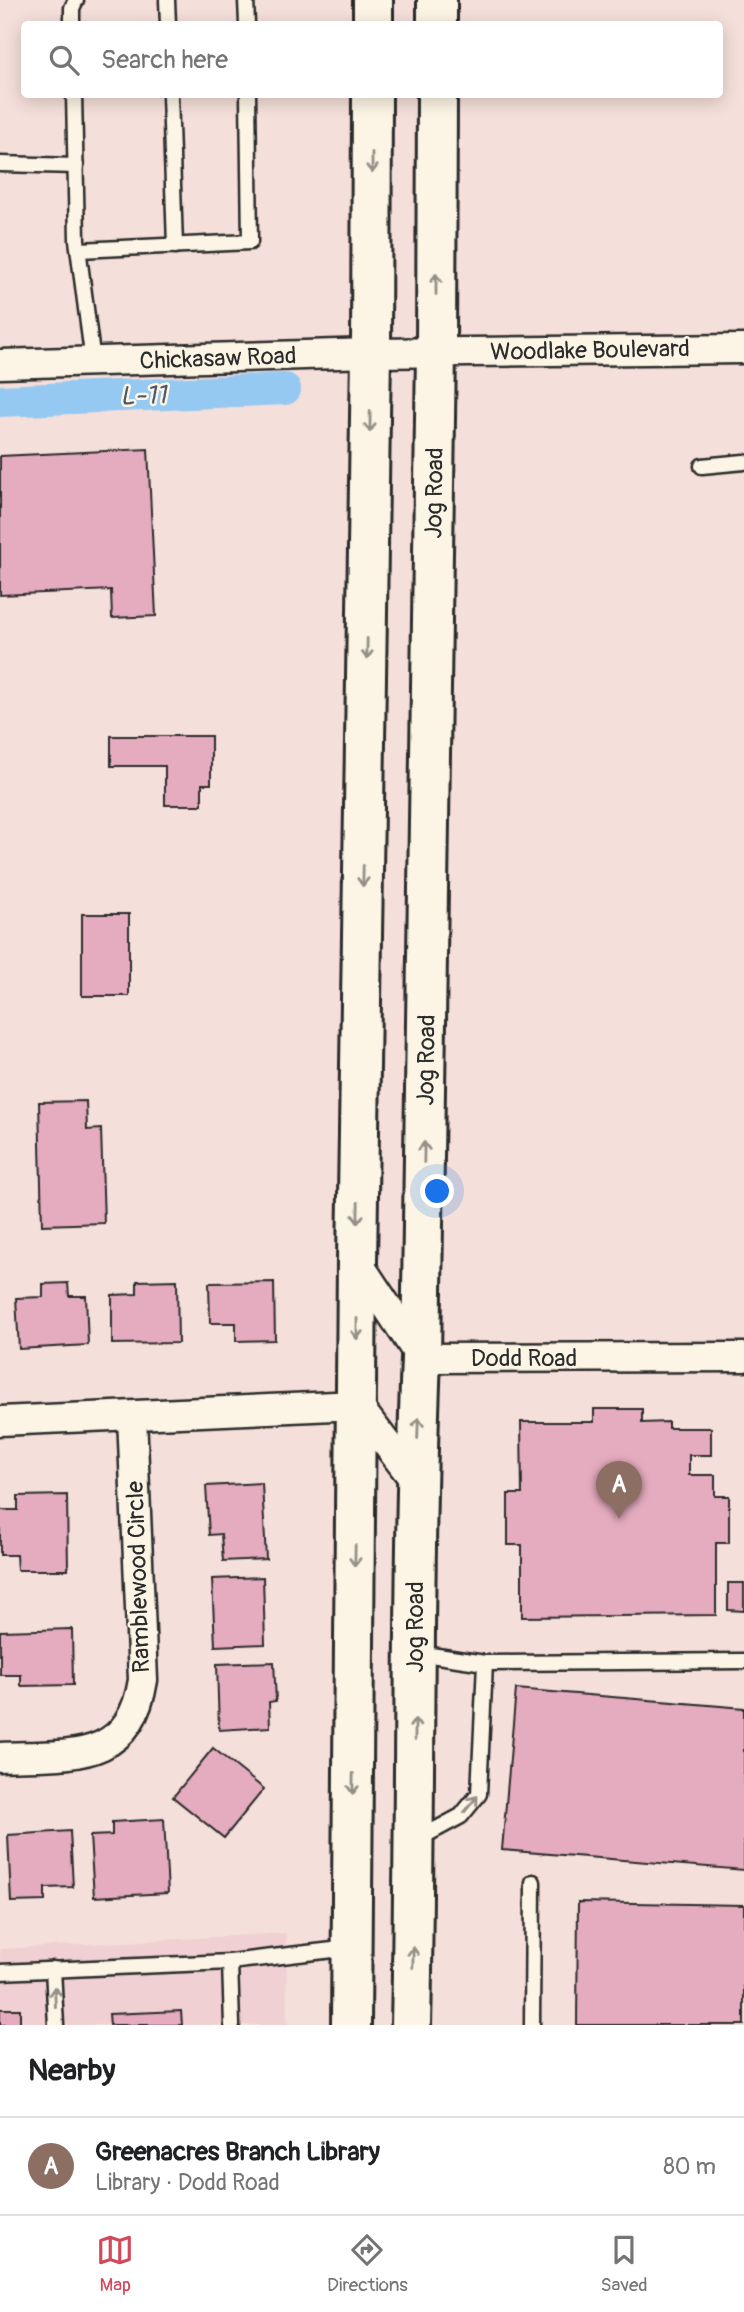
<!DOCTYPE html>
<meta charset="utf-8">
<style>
body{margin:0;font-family:Pangolin,sans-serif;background:#f2f2f2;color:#202124}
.you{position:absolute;left:438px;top:1192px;width:24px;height:24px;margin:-18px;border:5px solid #fff;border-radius:50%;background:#1a73e8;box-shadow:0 0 0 10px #1a73e833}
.badge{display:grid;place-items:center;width:46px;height:46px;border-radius:50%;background:#d1495b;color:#fff;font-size:23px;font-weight:700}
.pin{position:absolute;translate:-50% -58px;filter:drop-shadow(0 2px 4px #0008)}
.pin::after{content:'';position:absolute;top:37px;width:24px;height:21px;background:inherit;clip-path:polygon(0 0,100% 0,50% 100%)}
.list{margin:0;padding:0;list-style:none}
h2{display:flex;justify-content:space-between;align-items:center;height:91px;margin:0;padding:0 28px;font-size:30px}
h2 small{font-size:23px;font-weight:400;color:#757577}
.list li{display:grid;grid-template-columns:46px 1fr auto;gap:21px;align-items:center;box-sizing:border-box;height:98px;padding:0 28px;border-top:2px solid #e0e0e0}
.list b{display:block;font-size:26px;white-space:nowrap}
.list p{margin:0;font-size:23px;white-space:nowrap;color:#757577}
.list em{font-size:23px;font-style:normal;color:#757577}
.icon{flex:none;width:38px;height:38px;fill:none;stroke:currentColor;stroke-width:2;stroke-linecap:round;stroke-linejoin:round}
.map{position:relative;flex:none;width:744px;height:2025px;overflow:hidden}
.search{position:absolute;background:#fff;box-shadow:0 4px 18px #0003;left:21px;right:21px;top:21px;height:77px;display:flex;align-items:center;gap:18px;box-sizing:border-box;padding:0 24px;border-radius:7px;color:#757577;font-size:26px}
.sheet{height:189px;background:#fff}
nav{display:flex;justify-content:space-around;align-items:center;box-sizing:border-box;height:98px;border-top:2px solid #e0e0e0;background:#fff;font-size:19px;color:#757577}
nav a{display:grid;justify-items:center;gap:4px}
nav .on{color:#d1495b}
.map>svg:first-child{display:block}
</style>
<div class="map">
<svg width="744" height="2025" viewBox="0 0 744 2025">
<rect width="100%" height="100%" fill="#f5dfda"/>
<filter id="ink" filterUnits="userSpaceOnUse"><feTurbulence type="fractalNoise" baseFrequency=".0143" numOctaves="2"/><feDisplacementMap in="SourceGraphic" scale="14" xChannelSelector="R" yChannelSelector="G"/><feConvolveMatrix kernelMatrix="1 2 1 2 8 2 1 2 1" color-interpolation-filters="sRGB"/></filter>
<g filter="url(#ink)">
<polygon fill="#f0d0d2" points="286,1933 287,2025 0,2025 0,1949"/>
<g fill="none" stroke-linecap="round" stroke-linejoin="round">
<polyline stroke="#95c9f2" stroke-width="32" points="0,401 285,389"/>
</g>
<g fill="#e5acbf" stroke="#2b2b2b" stroke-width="2">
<polygon points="148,449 156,616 112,618 111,590 0,595 0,456"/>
<polygon points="111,736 211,736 211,784 202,784 202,805 165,805 165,766 111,766"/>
<rect x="82" y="914" width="47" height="82"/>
<polygon points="86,1101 87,1130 101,1129 104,1223 42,1225 39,1102"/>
<polygon points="177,1280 178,1343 112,1344 112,1295 137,1294 137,1281"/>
<polygon points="274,1282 275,1340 236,1341 236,1323 210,1323 209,1283"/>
<polygon points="68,1283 69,1296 86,1296 88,1345 19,1349 16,1298 43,1297 43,1284"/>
<polygon points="594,1409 642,1409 642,1423 668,1422 668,1428 711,1428 711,1455 689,1455 689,1475 715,1475 715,1496 729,1496 729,1543 716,1543 716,1615 522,1617 522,1545 508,1545 508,1494 522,1494 521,1422 594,1422"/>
<polygon points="262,1483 266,1559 223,1561 221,1534 209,1535 206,1486"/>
<polygon points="67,1495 68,1570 17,1570 16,1555 0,1555 0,1510 18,1510 18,1496"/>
<polygon points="263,1577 265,1644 215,1646 212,1579"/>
<polygon points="728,1583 744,1583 744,1611 728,1610"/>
<polygon points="72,1629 73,1685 21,1686 21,1675 0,1675 0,1631"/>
<polygon points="274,1662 276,1701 269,1702 270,1727 219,1730 217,1664"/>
<polygon points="516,1689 744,1708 744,1870 502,1850"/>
<polygon points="213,1748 264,1789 224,1838 173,1797"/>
<polygon points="164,1819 168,1893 94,1897 90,1836 112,1835 112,1822"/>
<polygon points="70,1831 73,1887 45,1888 45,1901 11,1902 8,1835"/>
<polygon points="578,1902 744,1905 744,2025 577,2025"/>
<rect x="0" y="2009" width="20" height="16"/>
<polygon points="181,2011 182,2025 110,2025 109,2014"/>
</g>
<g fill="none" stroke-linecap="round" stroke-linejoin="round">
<g stroke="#2b2b2b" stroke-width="19">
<g id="lane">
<polyline points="167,0 168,24"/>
<polyline points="246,0 247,24"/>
<polyline points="72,24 72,8 76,0"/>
<polyline points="74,94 77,240 93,362"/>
<polyline points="170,94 175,246"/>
<polyline points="0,164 76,166"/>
<polyline points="79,250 250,242 248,94"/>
<polyline points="702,466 744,462"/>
<polyline points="417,1653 485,1663 744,1661"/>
<polyline points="418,1839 461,1816 479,1794 485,1663"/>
<polyline points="230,1962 350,1948"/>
<polyline points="53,1969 56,2025"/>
<polyline points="0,1972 230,1962 232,2025"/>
<polyline points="532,2025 533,1882"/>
</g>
</g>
<g stroke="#2b2b2b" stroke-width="33">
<g id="street">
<polyline points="0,364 371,353 744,349"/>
<polyline points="357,1261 421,1358 744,1357"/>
<polyline points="0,1421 357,1405 416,1482"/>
<path d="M0,1757C68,1754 130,1765 143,1680L132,1416"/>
</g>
</g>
<g stroke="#2b2b2b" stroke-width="44">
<g id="secondary">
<polyline points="373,24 373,0"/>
<polyline points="437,24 437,0"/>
<polyline points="351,2025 357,1261 371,353 372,94"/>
<path d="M411,2025C416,1803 412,1580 421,1358L436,352L437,94"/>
</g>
</g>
<use href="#lane" stroke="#fcf5e5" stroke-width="14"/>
<use href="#street" stroke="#fcf5e5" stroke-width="28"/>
<use href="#secondary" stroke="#fcf5e5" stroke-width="38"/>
</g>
<defs><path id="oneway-shaft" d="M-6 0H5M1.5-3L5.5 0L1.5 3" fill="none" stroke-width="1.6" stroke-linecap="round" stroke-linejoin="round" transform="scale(1.75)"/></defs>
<g stroke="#949088">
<use href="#oneway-shaft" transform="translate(372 163) rotate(90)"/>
<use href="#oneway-shaft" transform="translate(436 284) rotate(-90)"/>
<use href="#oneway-shaft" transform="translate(370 422) rotate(91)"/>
<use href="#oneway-shaft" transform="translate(367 649) rotate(91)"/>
<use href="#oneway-shaft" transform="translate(363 876) rotate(91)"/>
<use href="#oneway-shaft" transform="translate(424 1152) rotate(-89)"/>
<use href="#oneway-shaft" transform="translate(358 1213) rotate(91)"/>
<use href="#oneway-shaft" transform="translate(357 1329) rotate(90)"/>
<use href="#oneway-shaft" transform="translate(418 1428) rotate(-88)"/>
<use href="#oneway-shaft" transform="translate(355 1556) rotate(91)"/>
<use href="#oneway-shaft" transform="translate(415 1729) rotate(-90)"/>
<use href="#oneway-shaft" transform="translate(353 1784) rotate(91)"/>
<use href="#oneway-shaft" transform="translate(471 1804) rotate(-51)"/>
<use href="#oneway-shaft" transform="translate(413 1957) rotate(-89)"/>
<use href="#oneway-shaft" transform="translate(55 1997) rotate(-93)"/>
</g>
</g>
<g text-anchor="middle" stroke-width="5" stroke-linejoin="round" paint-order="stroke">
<g font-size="24" fill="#2b2b2b" stroke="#fcf5e5">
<text transform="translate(590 350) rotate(-1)" y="8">Woodlake Boulevard</text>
<text transform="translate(218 358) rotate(-2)" y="8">Chickasaw Road</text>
<text transform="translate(434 493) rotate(-89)" y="8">Jog Road</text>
<text transform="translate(426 1060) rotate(-89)" y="8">Jog Road</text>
<text x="524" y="1366">Dodd Road</text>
<text transform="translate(138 1577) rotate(-92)" y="8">Ramblewood Circle</text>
<text transform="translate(415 1627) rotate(-90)" y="8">Jog Road</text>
</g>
<g font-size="26" font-style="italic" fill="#4b5a67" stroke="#fcf5e5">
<text transform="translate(143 395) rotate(-2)" y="9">L-11</text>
</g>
</g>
</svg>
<div class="you"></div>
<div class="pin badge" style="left:619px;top:1519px;background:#8d6e63">A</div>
<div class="search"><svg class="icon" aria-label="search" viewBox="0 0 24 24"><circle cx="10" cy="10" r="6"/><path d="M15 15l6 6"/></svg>Search here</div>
</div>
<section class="sheet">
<h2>Nearby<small></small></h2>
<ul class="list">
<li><span class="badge" style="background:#8d6e63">A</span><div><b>Greenacres Branch Library</b><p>Library · Dodd Road</p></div><em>80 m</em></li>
</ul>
</section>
<nav>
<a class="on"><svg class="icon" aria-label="map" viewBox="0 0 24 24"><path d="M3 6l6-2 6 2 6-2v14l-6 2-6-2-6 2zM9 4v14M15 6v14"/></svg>Map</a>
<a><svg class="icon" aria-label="directions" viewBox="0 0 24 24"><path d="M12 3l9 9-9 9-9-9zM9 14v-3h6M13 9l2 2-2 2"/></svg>Directions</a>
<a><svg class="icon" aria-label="saved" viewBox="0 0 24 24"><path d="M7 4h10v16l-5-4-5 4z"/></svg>Saved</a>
</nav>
